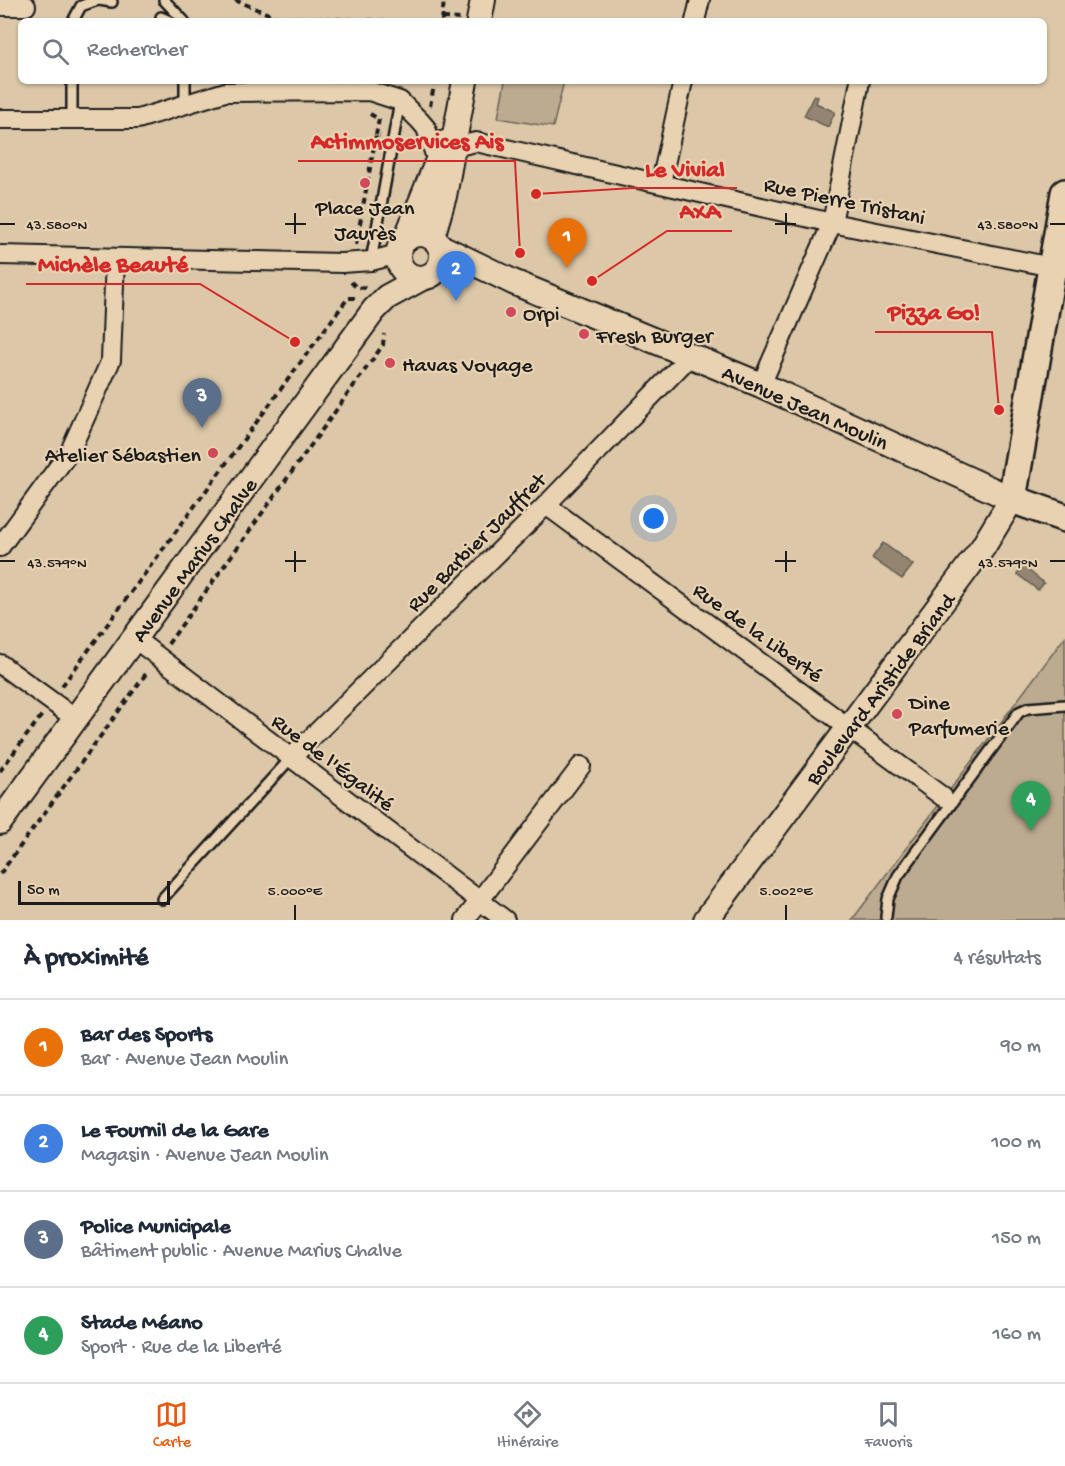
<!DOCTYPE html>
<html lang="fr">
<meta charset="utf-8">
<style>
body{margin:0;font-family:"Gochi Hand",sans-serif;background:#f2f2f3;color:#1f2937}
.scale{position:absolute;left:18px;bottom:15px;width:152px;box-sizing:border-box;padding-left:6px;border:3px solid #1c1c1c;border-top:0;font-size:16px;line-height:21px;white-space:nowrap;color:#1c1c1c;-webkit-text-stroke:4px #e8d2b1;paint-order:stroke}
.you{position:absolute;left:654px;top:519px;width:21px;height:21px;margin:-15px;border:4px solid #fff;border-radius:50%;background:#1a73e8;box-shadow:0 0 0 9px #1a73e833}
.badge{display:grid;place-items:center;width:39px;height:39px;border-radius:50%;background:#ea580c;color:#fff;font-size:20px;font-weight:700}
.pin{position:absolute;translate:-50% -50px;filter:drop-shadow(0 2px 3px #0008)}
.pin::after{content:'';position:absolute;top:32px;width:21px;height:18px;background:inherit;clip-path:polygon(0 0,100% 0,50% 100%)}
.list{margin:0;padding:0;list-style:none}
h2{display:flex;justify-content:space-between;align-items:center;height:78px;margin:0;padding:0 24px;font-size:26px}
h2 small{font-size:20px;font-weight:400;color:#747a83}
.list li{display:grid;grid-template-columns:39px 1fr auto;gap:18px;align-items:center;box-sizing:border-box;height:96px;padding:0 24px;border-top:2px solid #e0e1e3}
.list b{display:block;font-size:22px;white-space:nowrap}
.list p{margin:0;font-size:20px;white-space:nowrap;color:#747a83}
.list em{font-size:20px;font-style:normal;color:#747a83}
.icon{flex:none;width:33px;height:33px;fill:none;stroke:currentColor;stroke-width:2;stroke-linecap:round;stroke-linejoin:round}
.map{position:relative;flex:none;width:1065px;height:920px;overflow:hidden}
.search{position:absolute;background:#fff;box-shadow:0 2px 4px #0004;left:18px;right:18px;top:18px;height:66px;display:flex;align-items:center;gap:15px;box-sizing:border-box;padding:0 21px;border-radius:9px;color:#747a83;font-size:22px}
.sheet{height:462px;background:#fff}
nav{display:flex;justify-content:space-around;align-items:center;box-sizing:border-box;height:84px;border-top:2px solid #e0e1e3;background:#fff;font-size:16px;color:#747a83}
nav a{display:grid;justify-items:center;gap:3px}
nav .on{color:#ea580c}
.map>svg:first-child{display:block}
</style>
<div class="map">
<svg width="1065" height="920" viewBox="0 0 1065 920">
<rect width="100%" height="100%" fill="#dcc7a8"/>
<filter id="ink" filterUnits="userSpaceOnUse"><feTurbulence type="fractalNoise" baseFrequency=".0167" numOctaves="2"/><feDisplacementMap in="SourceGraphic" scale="12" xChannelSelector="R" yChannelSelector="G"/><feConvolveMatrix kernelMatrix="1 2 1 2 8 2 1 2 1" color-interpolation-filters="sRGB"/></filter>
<g filter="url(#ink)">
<g fill="#bcab91" stroke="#6c6456" stroke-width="1.5">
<polygon points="505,81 564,81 553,127 498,118"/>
<polygon points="1065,637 1065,920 852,920"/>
</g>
<g fill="#938572" stroke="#635b50" stroke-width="1.5">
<polygon points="814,95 818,97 816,103 835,112 828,127 804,116"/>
<polygon points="883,543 913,565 902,579 872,558"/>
<polygon points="1023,566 1044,583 1038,590 1017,574"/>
</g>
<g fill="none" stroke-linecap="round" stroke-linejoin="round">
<g stroke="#1c1c1c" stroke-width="14">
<g id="lane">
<polyline points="99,0 112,2"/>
<polyline points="164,0 184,21"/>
<polyline points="161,17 170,21"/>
<polyline points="73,21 81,6 98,0"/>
<polyline points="72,81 72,120"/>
<polyline points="185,81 185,104"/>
<polyline points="371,261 400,101"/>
<polyline points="162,899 291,758"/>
<polyline points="886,917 888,899 898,876 1019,712 1028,708 1065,705"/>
</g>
</g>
<g stroke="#1c1c1c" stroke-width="22">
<g id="street">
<polyline points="0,6 26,6"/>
<polyline points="695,21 700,0"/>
<polyline points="0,119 138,119 225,92 369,91 400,101 420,121 426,128 439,167"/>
<polyline points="454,147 476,142 832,223 1062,269"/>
<polyline points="661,183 683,81"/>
<polyline points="0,255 342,263 371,261 398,254"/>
<polyline points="761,385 832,223 860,81"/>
<polyline points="546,505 943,797"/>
<polyline points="0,547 70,451 111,360 115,259"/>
<polyline points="135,639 505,920"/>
<polyline points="0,664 76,719"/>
<polyline points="291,758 546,505 691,355"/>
<polyline points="465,920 581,766"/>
</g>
</g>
<g stroke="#1c1c1c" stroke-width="28">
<g id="secondary">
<polyline points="479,21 483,0"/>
<circle cx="420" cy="256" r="22"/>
<polyline points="432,237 444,196 465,81"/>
<polyline points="406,239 445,143"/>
<polyline points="441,247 513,282 761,385 1012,499 983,547 706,920"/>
<polyline points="0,822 374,310 387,297 420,279"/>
</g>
</g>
<g stroke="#1c1c1c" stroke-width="32">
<polyline id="primary" points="1065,193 1012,499 1065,518"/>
</g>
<g stroke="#1c1c1c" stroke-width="4" stroke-dasharray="6 4.5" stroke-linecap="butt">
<polyline points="235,0 276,17 388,21"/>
<polyline points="443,18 460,19"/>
<polyline points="442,21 444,0"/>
<polyline points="430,106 435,81"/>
<polyline points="370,114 379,119 376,135"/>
<polyline points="356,245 376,135 380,136"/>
<polyline points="351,282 356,287 366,288"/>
<polyline points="168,644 383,345 384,334"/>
<polyline points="62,686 348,298 356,298"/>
<polyline points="0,771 42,715"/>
<polyline points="0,874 148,671"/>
</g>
<use href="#lane" stroke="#e8d2b1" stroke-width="9"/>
<use href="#street" stroke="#e8d2b1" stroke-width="18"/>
<use href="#secondary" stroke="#e8d2b1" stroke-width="24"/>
<use href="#primary" stroke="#e8d2b1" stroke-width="27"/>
</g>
</g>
<path fill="none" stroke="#1c1c1c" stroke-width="2" d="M295,213V234M786,213V234M0,224H15M285,224H306M775,224H796M1050,224H1065M295,551V572M786,551V572M0,561H15M285,561H306M775,561H796M1050,561H1065M295,905V920M786,905V920"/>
<g fill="#d1495b" stroke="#e8d2b1" stroke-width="2">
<circle cx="365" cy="183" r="6"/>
<circle cx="511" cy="312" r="6"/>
<circle cx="584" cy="334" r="6"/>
<circle cx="390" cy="363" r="6"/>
<circle cx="213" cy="453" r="6"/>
<circle cx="897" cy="714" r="6"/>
</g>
<g text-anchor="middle" stroke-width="4.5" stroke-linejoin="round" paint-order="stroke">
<g font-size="22" fill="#1c1c1c" stroke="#e8d2b1">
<text transform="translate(845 199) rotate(12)" y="8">Rue Pierre Tristani</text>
<text transform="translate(806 406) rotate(24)" y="8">Avenue Jean Moulin</text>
<text transform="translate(475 541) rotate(-45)" y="8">Rue Barbier Jauffret</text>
<text transform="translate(193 559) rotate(-54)" y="8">Avenue Marius Chalve</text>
<text transform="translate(759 631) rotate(36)" y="8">Rue de la Liberté</text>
<text transform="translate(879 688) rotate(-53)" y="8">Boulevard Aristide Briand</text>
<text transform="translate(334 761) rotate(37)" y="8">Rue de l'Égalité</text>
</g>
<g font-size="22" fill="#1c1c1c" stroke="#e8d2b1" text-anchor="start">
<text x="365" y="214" text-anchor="middle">Place Jean<tspan x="365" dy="25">Jaurès</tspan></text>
<text x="523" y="320">Orpi</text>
<text x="596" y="342">Fresh Burger</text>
<text x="402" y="371">Havas Voyage</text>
<text x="201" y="461" text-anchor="end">Atelier Sébastien</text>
<text x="909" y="709">Dine<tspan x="909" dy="25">Parfumerie</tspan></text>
</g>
</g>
<g font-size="15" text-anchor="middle" fill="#1c1c1c" stroke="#e8d2b1" stroke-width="4.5" stroke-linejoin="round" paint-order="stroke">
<text x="57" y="229">43.580°N</text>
<text x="1008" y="229">43.580°N</text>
<text x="57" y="567">43.579°N</text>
<text x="1008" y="567">43.579°N</text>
<text x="295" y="895">5.000°E</text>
<text x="786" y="895">5.002°E</text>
</g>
<path fill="none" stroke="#d62828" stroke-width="2" d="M520 253L515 161H298M536 194L633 188H737M592 281L667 231H732M295 342L200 284H26M999 410L992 332H875"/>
<g fill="#d62828" stroke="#e8d2b1" stroke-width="2">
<circle cx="520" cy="253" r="6"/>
<circle cx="536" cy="194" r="6"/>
<circle cx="592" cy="281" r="6"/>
<circle cx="295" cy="342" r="6"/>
<circle cx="999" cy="410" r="6"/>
</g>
<g font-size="24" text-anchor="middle" font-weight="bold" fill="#d62828" stroke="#e8d2b1" stroke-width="4.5" stroke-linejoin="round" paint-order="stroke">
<text x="407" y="148">Actimmoservices Ais</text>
<text x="685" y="176">Le Vivial</text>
<text x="700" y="218">AXA</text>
<text x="113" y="271">Michèle Beauté</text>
<text x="934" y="319">Pizza Go!</text>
</g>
</svg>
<div class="scale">50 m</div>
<div class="you"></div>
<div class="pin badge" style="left:567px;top:268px;background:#e8710a">1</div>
<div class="pin badge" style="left:456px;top:301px;background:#3f7fe0">2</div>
<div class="pin badge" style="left:202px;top:428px;background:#5c6f8a">3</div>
<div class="pin badge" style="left:1031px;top:831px;background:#2e9e5b">4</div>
<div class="search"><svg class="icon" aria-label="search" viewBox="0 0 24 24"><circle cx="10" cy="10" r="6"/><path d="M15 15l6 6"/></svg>Rechercher</div>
</div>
<section class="sheet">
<h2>À proximité<small>4 résultats</small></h2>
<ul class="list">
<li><span class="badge" style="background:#e8710a">1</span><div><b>Bar des Sports</b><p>Bar · Avenue Jean Moulin</p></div><em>90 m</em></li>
<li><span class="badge" style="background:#3f7fe0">2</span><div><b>Le Fournil de la Gare</b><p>Magasin · Avenue Jean Moulin</p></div><em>100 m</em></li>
<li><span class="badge" style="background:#5c6f8a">3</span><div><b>Police Municipale</b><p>Bâtiment public · Avenue Marius Chalve</p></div><em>150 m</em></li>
<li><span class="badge" style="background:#2e9e5b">4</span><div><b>Stade Méano</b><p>Sport · Rue de la Liberté</p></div><em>160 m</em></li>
</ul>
</section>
<nav>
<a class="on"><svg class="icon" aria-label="map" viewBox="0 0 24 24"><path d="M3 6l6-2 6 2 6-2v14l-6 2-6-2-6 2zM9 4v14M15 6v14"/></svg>Carte</a>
<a><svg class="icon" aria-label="directions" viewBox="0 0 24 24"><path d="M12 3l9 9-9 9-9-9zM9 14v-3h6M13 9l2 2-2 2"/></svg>Itinéraire</a>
<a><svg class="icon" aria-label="saved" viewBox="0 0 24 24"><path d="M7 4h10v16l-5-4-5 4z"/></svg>Favoris</a>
</nav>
